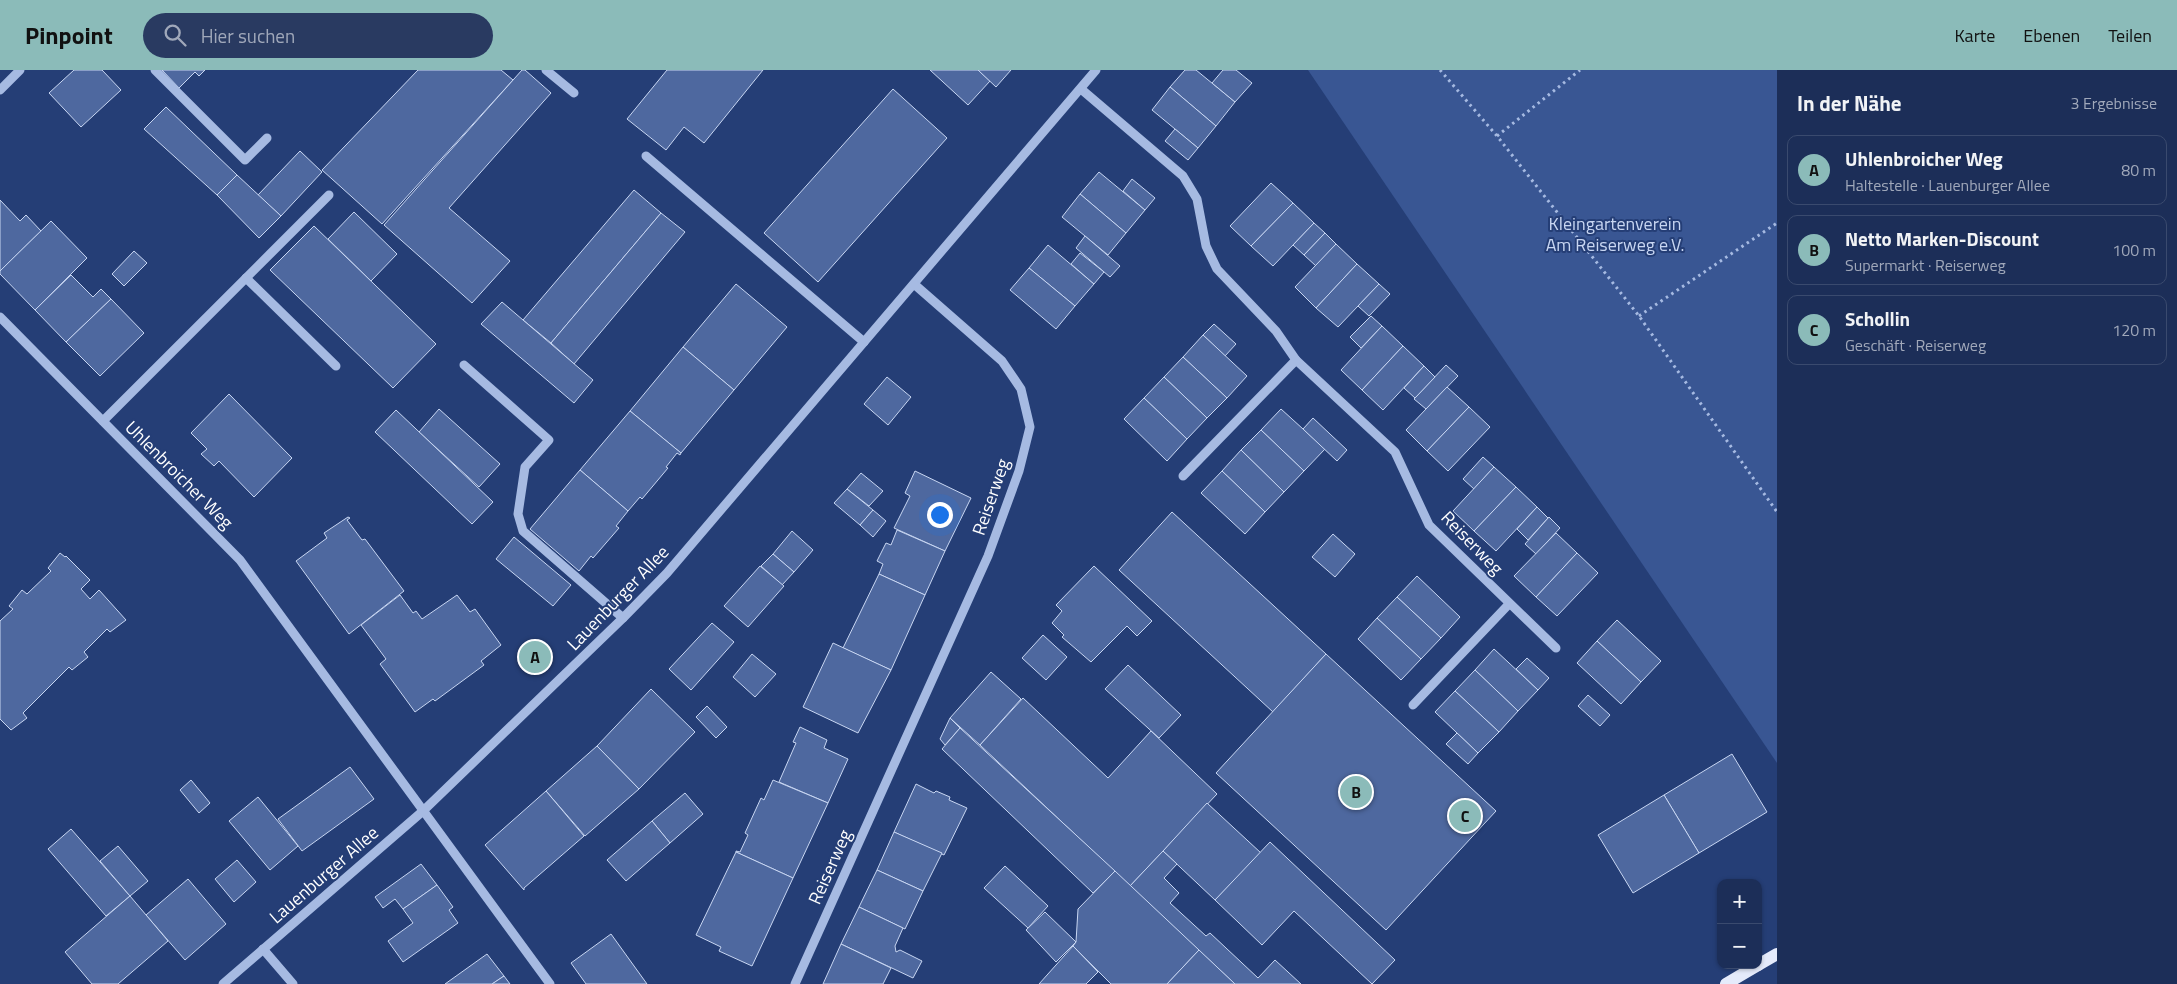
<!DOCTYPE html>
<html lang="de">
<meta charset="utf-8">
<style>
body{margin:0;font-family:"Titillium Web",sans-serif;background:#293a61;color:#f1f3f6}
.controls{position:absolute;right:15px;bottom:15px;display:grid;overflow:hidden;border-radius:10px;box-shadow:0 1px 4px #0004}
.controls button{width:45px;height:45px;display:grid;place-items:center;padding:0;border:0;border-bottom:1px solid #3a4a6e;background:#1c2e58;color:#f1f3f6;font:25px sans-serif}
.you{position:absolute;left:939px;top:444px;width:18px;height:18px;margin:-12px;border:4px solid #fff;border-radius:50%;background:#1a73e8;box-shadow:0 0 0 8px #1a73e833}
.badge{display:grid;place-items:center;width:32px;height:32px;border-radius:50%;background:#8bbbb9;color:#111;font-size:16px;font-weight:700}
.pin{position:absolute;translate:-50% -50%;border:2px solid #fff;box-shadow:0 1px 5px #0006}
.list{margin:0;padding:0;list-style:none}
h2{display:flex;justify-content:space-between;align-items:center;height:65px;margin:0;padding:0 20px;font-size:21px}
h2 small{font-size:16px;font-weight:400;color:#a0a8ba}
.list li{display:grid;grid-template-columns:32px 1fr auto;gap:15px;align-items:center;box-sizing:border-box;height:70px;margin:0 10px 10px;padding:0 10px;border:1px solid #3a4a6e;border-radius:10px}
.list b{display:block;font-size:19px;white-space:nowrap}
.list p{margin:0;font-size:16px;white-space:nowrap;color:#a0a8ba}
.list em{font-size:16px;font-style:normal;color:#a0a8ba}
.icon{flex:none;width:28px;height:28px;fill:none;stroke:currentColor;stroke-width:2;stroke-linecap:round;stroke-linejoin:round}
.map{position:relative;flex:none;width:1777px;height:914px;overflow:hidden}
header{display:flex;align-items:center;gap:30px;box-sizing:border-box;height:70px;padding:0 25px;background:#8bbbb9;color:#111}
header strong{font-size:24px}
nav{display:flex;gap:28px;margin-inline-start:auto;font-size:18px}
.search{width:350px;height:45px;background:#293a61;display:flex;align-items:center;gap:12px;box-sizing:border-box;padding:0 18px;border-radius:28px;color:#a0a8ba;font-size:19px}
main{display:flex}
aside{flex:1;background:#1c2e58}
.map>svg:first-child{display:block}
</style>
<header>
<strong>Pinpoint</strong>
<div class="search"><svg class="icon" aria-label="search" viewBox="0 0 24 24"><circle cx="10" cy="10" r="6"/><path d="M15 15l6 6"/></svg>Hier suchen</div>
<nav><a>Karte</a><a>Ebenen</a><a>Teilen</a></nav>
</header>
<main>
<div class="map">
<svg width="1777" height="914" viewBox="0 0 1777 914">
<rect width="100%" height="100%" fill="#253e76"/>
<polygon fill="#395693" points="1308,0 1777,0 1777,693"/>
<g fill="#4e689f" stroke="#c8d6f2">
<polygon points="74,0 102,0 121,20 81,57 49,23"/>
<polygon points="162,0 205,0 199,6 195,2 179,18"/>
<polygon points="418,0 501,0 513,10 382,154 322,100"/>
<polygon points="522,0 525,0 551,23 449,138 510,191 472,233 384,155"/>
<polygon points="667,0 763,0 704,73 684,57 666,80 627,49"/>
<polygon points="930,0 978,0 990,11 968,35"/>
<polygon points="978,0 1011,0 996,17"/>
<polygon points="1185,0 1196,0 1235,32 1216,56 1170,17"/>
<polygon points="1223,0 1236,0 1252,13 1235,32 1212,13"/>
<polygon points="1170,17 1216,56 1198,78 1152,40"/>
<polygon points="893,19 947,68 818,212 764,163"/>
<polygon points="166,37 237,105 217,125 144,59"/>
<polygon points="1175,59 1198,78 1188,90 1165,71"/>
<polygon points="300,81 322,102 281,146 258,125"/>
<polygon points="1099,102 1145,140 1126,163 1080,124"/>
<polygon points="237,105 281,146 259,168 217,125"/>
<polygon points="1132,109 1155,128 1145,140 1123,121"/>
<polygon points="1271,113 1293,133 1251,176 1230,156"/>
<polygon points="634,120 661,143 551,273 523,250"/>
<polygon points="1080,124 1126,163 1108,185 1062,147"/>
<polygon points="0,130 20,151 26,145 41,161 0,201"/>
<polygon points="1293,133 1314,153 1273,196 1251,176"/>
<polygon points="354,142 397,184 371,211 328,169"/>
<polygon points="661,143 685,162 574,294 551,273"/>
<polygon points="51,151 87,188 35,240 0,204 0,201"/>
<polygon points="1314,153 1325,163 1304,185 1293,175"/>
<polygon points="314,156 436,274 393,318 270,200"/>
<polygon points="1325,163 1336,174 1316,196 1304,185"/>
<polygon points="1085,166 1120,196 1110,207 1076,178"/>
<polygon points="1336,174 1357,194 1316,238 1295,217"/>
<polygon points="1048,175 1094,214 1075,236 1029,198"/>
<polygon points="134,181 147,193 124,216 112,204"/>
<polygon points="1080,183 1104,202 1094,214 1071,194"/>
<polygon points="1357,194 1379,214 1338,257 1316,238"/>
<polygon points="1029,198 1075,236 1056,259 1010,220"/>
<polygon points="71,205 93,227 101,219 111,229 66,272 35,240"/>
<polygon points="736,214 787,257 734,320 683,277"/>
<polygon points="1379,214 1390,224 1369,246 1358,236"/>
<polygon points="111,229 144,263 100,306 66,272"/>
<polygon points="502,232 593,310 574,333 481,254"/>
<polygon points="1371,246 1382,256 1361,278 1350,267"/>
<polygon points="1214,254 1236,274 1225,286 1203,265"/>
<polygon points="1382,256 1403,276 1362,320 1341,300"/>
<polygon points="1203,265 1247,306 1227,328 1183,287"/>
<polygon points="1403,276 1424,296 1383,340 1362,320"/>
<polygon points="683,277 734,320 681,383 630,341"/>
<polygon points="1183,287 1227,328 1207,348 1164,307"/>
<polygon points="1446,295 1458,306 1426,339 1414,329"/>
<polygon points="1424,296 1435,307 1415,328 1404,318"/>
<polygon points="887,307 911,327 888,355 864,334"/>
<polygon points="1164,307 1207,348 1187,369 1144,328"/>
<polygon points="1447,317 1469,337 1427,381 1406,360"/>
<polygon points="229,324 292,388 254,427 219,391 214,396 201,384 207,379 191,363"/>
<polygon points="1144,328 1187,369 1167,391 1124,349"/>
<polygon points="1469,337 1490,357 1448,401 1427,381"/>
<polygon points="439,339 500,394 479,417 419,362"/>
<polygon points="1281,339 1325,379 1304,401 1261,360"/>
<polygon points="396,340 493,432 472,454 375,362"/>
<polygon points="630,341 681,383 680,385 677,383 666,397 668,398 642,429 640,427 628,441 580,400"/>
<polygon points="1313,348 1347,380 1337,391 1303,359"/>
<polygon points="1261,360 1304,401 1284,422 1241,380"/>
<polygon points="1241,380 1284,422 1265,442 1222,401"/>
<polygon points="1483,387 1494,397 1474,419 1463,409"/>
<polygon points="1494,397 1516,417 1474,461 1453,441"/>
<polygon points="580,400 628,441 616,456 619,458 593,488 591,486 579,501 530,459"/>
<polygon points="915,401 971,428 945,481 894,458 910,426 905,423"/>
<polygon points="1222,401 1265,442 1245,464 1201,423"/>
<polygon points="861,403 883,421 869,436 847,419"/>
<polygon points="1516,417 1537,437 1496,481 1474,461"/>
<polygon points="847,419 873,440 860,455 834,433"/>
<polygon points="1537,437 1548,448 1528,470 1517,459"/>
<polygon points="873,440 886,451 873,467 860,455"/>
<polygon points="1172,442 1326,584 1273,642 1119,500"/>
<polygon points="348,447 350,448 347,450 362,470 365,469 404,521 349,564 296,491 327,468 324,463"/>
<polygon points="1549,447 1560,458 1536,484 1525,474"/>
<polygon points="897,460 945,481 925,525 879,504 883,494 877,491 886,473 891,475"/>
<polygon points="792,461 813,480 794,502 773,484"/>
<polygon points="1556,463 1577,483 1536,527 1514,506"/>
<polygon points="1333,464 1355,484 1335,507 1312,487"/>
<polygon points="514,467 571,515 553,536 496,489"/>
<polygon points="60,483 65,487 66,486 90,510 81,519 90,529 99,520 126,550 110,562 107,559 84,582 88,587 72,600 69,597 23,643 27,648 11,660 0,649 0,551 13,539 9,536 22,520 27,524 51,501 48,498"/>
<polygon points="1577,483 1598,503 1557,546 1536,527"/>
<polygon points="773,484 794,502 782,515 761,496"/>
<polygon points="760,496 784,516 748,557 724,536"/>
<polygon points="1094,496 1152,551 1137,566 1127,556 1091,592 1062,567 1064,565 1052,553 1062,541 1056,535"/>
<polygon points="879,504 925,525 891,600 843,578"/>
<polygon points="1417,506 1460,547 1441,568 1397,527"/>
<polygon points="400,525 413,543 416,541 422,549 457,525 470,542 475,539 501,575 481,591 484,595 435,631 433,629 415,642 380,594 386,589 361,555"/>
<polygon points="1397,527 1441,568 1421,589 1377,548"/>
<polygon points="1377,548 1421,589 1401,610 1358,569"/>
<polygon points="1617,550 1661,591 1641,612 1597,571"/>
<polygon points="712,553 734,572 691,620 669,599"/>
<polygon points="1043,565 1067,587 1046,610 1022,588"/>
<polygon points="1597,571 1641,612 1621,634 1577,593"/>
<polygon points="833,573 891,600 858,663 803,637"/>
<polygon points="1494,579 1538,620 1518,641 1475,600"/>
<polygon points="752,584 776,604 755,627 733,607"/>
<polygon points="1326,584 1496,741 1386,860 1216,703"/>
<polygon points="1527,588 1549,608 1538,620 1516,599"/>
<polygon points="1128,595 1181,645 1159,668 1105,619"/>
<polygon points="1475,600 1518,641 1499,662 1455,621"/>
<polygon points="991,602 1021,629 980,675 950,648"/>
<polygon points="651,619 695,662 639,719 597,676"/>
<polygon points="1455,621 1499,662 1478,683 1435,642"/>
<polygon points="1588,625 1610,645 1600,656 1578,636"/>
<polygon points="1023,628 1108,708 1151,661 1217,724 1130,816 980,675"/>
<polygon points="707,636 727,657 716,668 696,647"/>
<polygon points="950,648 960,658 945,675 940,669"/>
<polygon points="800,657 827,670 824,678 848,689 828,733 779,712 796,673 793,672"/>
<polygon points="960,658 1115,801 1093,823 942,679"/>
<polygon points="1457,663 1478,683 1468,694 1446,674"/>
<polygon points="597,676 639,719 585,766 546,721"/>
<polygon points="1732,684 1767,742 1699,783 1664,725"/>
<polygon points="350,697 374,729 302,781 278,749"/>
<polygon points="191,710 210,733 199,743 180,720"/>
<polygon points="773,710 828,733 793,808 736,782 736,781 740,782 748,765 745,763 761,728 764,730"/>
<polygon points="916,714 934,723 936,721 950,727 949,730 967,738 944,785 894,762"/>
<polygon points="546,721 584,766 524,818 524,820 485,775"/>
<polygon points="685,723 703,744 670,773 652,751"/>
<polygon points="1664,725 1699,783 1633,823 1598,765"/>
<polygon points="258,727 298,776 270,800 229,751"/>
<polygon points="1207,733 1261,783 1215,830 1163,781"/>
<polygon points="652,751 670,773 626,811 607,790"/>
<polygon points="71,759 130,826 106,846 48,779"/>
<polygon points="894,762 942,783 923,821 877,800"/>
<polygon points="1270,772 1395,890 1372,914 1294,841 1262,875 1215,830"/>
<polygon points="118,776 148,811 130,826 100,791"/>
<polygon points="1163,781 1177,794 1164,808 1179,823 1170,833 1206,866 1210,863 1258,908 1275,890 1301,914 1235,914 1130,816"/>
<polygon points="736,782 793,808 752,896 719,881 721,877 696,865"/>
<polygon points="237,790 256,812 234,832 215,809"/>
<polygon points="421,794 437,815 403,839 395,829 383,838 375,827"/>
<polygon points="1005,796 1048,836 1028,858 984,818"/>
<polygon points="877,800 923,821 905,859 859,837"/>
<polygon points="1115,801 1199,880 1167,914 1111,914 1073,876 1076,872 1078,839"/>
<polygon points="188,809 226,854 185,890 146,845"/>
<polygon points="437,815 453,837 449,840 458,853 403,892 388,871 413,853 403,839"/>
<polygon points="130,826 168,871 118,914 92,914 65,882"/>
<polygon points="859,837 903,858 895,876 896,882 900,880 922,891 913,908 841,874"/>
<polygon points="1045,842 1076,872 1056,892 1026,860"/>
<polygon points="611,864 647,914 586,914 571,893"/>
<polygon points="841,874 891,898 883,914 823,914"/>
<polygon points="1073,876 1098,902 1086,914 1039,914"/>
<polygon points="1199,880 1235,914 1167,914"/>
<polygon points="487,884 504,906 492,914 445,914"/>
<polygon points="504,906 510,914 492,914"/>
</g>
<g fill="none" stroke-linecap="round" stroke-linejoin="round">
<g stroke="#a6bae2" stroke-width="3" stroke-dasharray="2.5 4" stroke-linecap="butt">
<polyline points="1440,0 1497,66 1639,246 1777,442"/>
<polyline points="1497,66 1580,0"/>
<polyline points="1639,246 1777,153"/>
</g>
<g stroke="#a6bae2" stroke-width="9">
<polyline points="155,0 245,90 267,68"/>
<polyline points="546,0 574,23"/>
<polyline points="1081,19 1183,106 1197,129 1206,176 1217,199 1276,261 1296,290 1395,382 1429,455 1556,578"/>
<polyline points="0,20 20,0"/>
<polyline points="646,86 864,272"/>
<polyline points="246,208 336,296"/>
<polyline points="0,247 240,490 550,914"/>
<polyline points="464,295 549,370 525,397 518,444 523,461 623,548"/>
<polyline points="103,351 329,125"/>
<polyline points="1183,406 1296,290"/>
<polyline points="1413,635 1509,534"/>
<polyline points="263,879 293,914"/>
<polyline points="223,914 423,741 623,548 667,503 1096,0"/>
<polyline points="795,914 988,486 1019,401 1030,357 1021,319 1002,291 914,214"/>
</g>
<g stroke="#e5ebfb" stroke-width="12">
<polyline points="1758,895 1777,884"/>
<polyline points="1726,914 1758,895"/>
</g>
</g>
<g text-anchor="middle" stroke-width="4" stroke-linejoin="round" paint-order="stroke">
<g font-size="18" fill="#c8d6f2" stroke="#253e76">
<text x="1615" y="160">Kleingartenverein<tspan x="1615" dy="21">Am Reiserweg e.V.</tspan></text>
</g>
<g font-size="18" fill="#fff" stroke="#253e76">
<text transform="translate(179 405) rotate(45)" y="6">Uhlenbroicher Weg</text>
<text transform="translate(991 427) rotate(-71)" y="6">Reiserweg</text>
<text transform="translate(1472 473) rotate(46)" y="6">Reiserweg</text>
<text transform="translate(618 528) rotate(-46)" y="6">Lauenburger Allee</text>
<text transform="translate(830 797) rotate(-66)" y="6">Reiserweg</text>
<text transform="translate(324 805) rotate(-41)" y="6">Lauenburger Allee</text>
</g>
</g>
</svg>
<div class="controls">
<button>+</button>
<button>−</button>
</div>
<div class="you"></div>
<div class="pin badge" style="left:535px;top:587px">A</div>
<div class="pin badge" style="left:1356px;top:722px">B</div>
<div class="pin badge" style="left:1465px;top:746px">C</div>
</div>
<aside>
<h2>In der Nähe<small>3 Ergebnisse</small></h2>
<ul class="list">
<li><span class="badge">A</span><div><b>Uhlenbroicher Weg</b><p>Haltestelle · Lauenburger Allee</p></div><em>80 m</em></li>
<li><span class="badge">B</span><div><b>Netto Marken-Discount</b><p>Supermarkt · Reiserweg</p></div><em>100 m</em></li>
<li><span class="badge">C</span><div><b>Schollin</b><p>Geschäft · Reiserweg</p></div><em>120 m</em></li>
</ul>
</aside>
</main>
